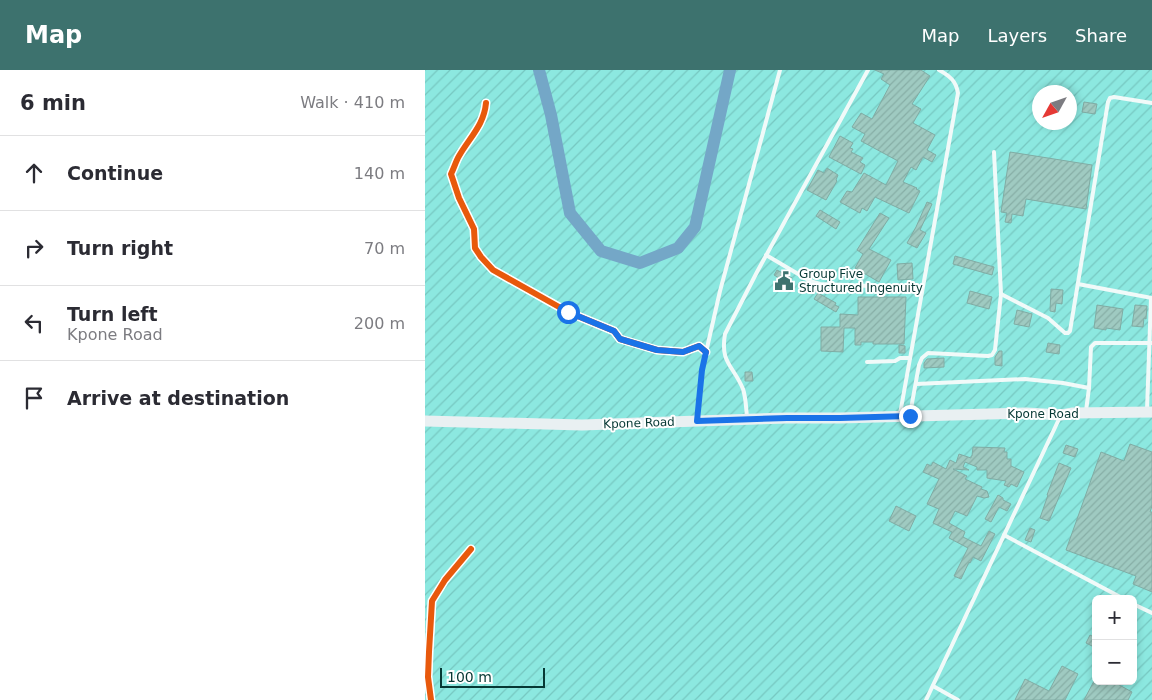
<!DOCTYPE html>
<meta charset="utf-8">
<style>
body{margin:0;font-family:"DejaVu Sans",sans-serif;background:#f2f2f3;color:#2b2b33}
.controls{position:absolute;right:15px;bottom:15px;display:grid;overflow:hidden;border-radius:8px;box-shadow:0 2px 8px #0003}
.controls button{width:45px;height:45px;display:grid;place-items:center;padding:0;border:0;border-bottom:1px solid #e1e1e2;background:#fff;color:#2b2b33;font:25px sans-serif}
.compass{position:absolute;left:607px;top:15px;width:45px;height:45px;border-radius:50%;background:#fff;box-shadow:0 2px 8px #0003;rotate:230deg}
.scale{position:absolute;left:15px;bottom:12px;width:105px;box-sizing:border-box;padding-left:5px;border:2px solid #063834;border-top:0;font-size:14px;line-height:18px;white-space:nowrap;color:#063834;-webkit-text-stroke:4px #fff;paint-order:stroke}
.stop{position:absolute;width:15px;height:15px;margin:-11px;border:4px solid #1a73e8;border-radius:50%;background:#fff}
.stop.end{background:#1a73e8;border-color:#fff;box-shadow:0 1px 5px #0008}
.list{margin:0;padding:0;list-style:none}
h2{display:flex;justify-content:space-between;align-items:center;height:65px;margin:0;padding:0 20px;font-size:21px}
h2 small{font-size:16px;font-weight:400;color:#7c7c81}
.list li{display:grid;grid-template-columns:32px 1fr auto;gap:15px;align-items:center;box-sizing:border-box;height:75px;padding:0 20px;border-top:1px solid #e1e1e2}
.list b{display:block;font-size:19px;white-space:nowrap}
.list p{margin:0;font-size:16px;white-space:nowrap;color:#7c7c81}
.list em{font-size:16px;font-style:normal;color:#7c7c81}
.icon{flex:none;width:28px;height:28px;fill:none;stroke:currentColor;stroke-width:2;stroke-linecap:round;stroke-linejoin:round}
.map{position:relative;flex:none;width:727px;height:630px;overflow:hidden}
header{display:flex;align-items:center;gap:30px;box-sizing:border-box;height:70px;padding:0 25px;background:#3d726e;color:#fff}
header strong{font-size:24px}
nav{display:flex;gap:28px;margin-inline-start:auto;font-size:18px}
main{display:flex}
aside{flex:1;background:#fff}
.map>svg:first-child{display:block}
</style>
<header>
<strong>Map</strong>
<nav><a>Map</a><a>Layers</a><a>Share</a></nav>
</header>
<main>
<aside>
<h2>6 min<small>Walk · 410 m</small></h2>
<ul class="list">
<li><svg class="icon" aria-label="ahead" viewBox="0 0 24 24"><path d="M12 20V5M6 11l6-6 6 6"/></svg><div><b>Continue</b></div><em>140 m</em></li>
<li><svg class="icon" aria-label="right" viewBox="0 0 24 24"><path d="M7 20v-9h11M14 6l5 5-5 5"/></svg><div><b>Turn right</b></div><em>70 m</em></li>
<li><svg class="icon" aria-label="left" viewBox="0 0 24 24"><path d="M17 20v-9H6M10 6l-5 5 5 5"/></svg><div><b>Turn left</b><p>Kpone Road</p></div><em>200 m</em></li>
<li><svg class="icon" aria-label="arrive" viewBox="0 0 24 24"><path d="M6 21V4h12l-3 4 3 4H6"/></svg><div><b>Arrive at destination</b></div></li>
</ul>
</aside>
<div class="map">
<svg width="727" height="630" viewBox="0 0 727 630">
<defs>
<pattern id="industrial-furrows" width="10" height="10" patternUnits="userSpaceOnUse" patternTransform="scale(1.25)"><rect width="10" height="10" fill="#8ce8e0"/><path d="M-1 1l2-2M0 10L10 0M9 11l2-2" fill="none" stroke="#77c8c1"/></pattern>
<pattern id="building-hatch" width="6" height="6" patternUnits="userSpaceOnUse" patternTransform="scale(1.25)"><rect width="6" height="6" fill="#9fcac1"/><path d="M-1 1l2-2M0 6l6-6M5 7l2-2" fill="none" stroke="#87aea6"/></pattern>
</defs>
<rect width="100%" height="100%" fill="#a4ded9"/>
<path fill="url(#industrial-furrows)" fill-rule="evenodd" d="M0,0H727V630H0ZM614,22H644V52H614ZM671,529H708V611H671Z"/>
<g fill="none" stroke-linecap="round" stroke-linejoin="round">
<polyline stroke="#74a7c7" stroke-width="12" points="114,0 126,45 145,143 176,181 215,193 253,178 270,157 305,0"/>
</g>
<g fill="url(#building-hatch)" stroke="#80aca4">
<polygon points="450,0 496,0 505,6 487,34 496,39 488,53 510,65 502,80 511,85 507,92 498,87 491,100 486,97 478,112 492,118 491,119 495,121 484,143 450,127 442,141 437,138 435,143 415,132 422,121 427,122 439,103 461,115 473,91 436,71 440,64 427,57 436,43 447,49 465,15 456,9 459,4"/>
<polygon points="659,32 672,34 670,44 657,42"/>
<polygon points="415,66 428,73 425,78 428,79 426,82 438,88 435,92 440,95 436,104 404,87"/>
<polygon points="585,82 667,95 661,139 601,129 598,146 587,144 586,153 580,152 582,143 576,142"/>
<polygon points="402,98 413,105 411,110 412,111 401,130 382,120 393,100 399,103"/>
<polygon points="502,132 507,134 495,160 501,163 492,178 482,173 491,157"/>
<polygon points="395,140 415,152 411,159 391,146"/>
<polygon points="455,143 464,148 444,179 466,190 454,212 430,198 438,184 432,180"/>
<polygon points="530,186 569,197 567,205 528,194"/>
<polygon points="487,193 488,209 473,210 472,194"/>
<polygon points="352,200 367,208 364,214 349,205"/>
<polygon points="626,219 638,220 637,234 631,233 630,242 625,241"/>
<polygon points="545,221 567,227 564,239 542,233"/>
<polygon points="393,223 411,233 410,235 414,237 411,242 389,229"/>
<polygon points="433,227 481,227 479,274 448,274 448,272 436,272 436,275 430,275 430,258 419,258 418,282 396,281 396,257 415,257 415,244 433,245"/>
<polygon points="672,235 698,239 695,260 681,258 681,260 669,258"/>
<polygon points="710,235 722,236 721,249 719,248 718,257 707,256"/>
<polygon points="592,240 607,244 604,257 589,254"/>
<polygon points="623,273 635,275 634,284 621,282"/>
<polygon points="474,275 480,276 480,283 474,283"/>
<polygon points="574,281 577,281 577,296 570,295 570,287"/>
<polygon points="519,288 519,297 499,298 499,293 502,289"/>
<polygon points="320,302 327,302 328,311 320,311"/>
<polygon points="705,374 727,382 727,436 725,442 727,442 727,522 708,514 711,506 641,480 676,382 699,391"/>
<polygon points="641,375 653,379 650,387 638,383"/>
<polygon points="548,377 580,378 579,382 582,382 582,389 586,389 586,396 599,402 592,417 586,414 584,417 579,415 581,411 562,408 562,400 552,400 552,397 540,392 538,397 544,400 528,399 542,406 540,409 557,417 556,419 562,421 564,427 559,428 552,426 542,446 530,441 524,453 540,462 538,467 556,476 564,461 570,464 556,491 548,487 545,493 544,492 536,509 529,506 543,478 524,468 527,462 508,453 514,439 502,434 514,409 498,402 502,394 506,396 508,392 521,399 525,390 531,393 534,384 546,388 546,386 547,386"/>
<polygon points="634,393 646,398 624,451 615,448 623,425 622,425"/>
<polygon points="573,425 578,428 578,430 586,434 582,441 574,437 566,452 560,449"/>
<polygon points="471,436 491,446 484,461 464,451"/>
<polygon points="605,458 610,460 606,472 600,470"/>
<polygon points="665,565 671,568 671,578 661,573"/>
<polygon points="637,596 653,604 640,630 590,630 600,609 624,621"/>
<polygon points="669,611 687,611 707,622 703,630 659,630"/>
</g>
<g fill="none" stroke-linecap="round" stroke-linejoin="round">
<g stroke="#f1faf9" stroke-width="4">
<polyline points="341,185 385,211 395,214 497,218"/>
<polyline points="653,214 727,228"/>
<polyline points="576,224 623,248 640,263 643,263 645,261 683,32 685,28 689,27 727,33"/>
<polyline points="442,292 470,291 475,288 485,288"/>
<polyline points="491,314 600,309 638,313 664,318"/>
<polyline points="722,340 726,228"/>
<polyline points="661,341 664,318 666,277 670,273 727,273"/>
<path d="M475,344L533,23C531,11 525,6 514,0"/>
<polyline points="485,344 494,295 497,288 503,283 563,286 567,285 570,280 576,224 569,82"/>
<path d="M322,347C321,338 321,328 318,319C308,295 295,293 300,264L332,202L443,0"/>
<polyline points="273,348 277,300 295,221 355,0"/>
<polyline points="579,465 699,529"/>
<polyline points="708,534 727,543"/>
<polyline points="508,616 533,630"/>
<polyline points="501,630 635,347"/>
</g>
<g stroke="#f1faf9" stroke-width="8">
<path d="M61,33C59,55 45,67 34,86C31,91 29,98 26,104L34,128L49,159L50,178L56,187L68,200L143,242L189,261L195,269L232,280L258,282L274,276L281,282"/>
<polyline points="6,630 3,607 4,582 7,531 20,510 46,479"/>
</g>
<polyline stroke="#e9f0f2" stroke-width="11" points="0,351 157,355 362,348 415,348 601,343 636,345 648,343 727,342"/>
<g stroke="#fff" stroke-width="9">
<g id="cycleway">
<path d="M61,33C59,55 45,67 34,86C31,91 29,98 26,104L34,128L49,159L50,178L56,187L68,200L143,242L189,261L195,269L232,280L258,282L274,276L281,282"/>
<polyline points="6,630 3,607 4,582 7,531 20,510 46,479"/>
</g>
</g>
<use href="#cycleway" stroke="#e8590c" stroke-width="6"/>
</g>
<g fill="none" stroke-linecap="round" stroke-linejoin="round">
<polyline stroke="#1a73e8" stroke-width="6" points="143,242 189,261 195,269 232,280 258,282 274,276 281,282 277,300 272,351 362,348 415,348 485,346"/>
</g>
<defs>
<g id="civic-bare" transform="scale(1.5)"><path d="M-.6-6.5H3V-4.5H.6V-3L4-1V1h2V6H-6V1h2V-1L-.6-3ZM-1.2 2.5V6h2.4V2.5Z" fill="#3d726e" stroke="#fff" stroke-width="2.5" paint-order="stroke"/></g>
</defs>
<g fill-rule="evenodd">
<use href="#civic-bare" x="359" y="211"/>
</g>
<g text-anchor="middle" stroke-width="4" stroke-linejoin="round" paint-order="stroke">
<g font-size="12" fill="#063834" stroke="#fff" text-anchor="start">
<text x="374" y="208">Group Five<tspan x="374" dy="14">Structured Ingenuity</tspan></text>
</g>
<g font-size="12" fill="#063834" stroke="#fff">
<text x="618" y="348">Kpone Road</text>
<text transform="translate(214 353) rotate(-2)" y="4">Kpone Road</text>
</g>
</g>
</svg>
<div class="controls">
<button>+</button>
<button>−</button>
</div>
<svg class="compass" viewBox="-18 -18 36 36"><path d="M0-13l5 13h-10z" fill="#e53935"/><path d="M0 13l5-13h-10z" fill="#7c7c81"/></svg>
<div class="scale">100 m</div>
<div class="stop" style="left:143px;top:242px"></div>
<div class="stop end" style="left:485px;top:346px"></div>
</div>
</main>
